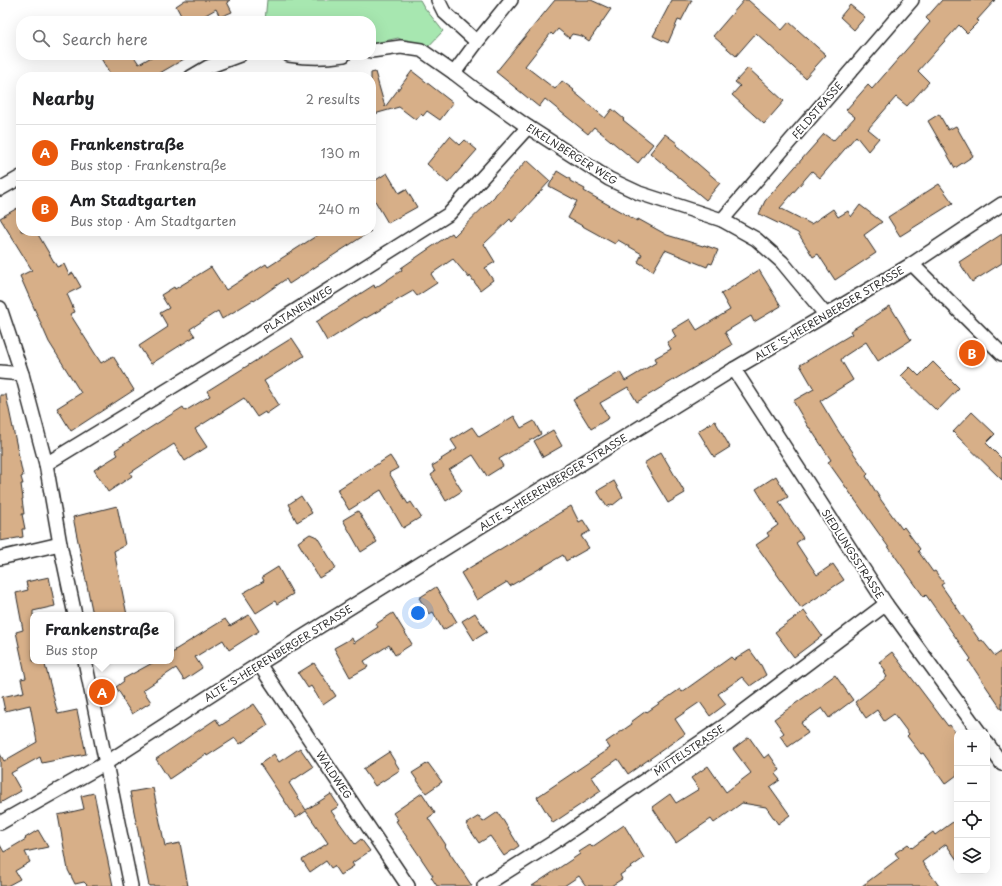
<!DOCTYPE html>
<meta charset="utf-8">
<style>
body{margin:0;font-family:"Playpen Sans",sans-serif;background:#f2f2f2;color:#202124}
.controls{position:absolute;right:12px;bottom:12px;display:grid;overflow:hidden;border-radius:8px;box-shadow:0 4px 16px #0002}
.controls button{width:36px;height:36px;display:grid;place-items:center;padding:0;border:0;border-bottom:1px solid #e0e0e0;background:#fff;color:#202124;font:20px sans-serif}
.you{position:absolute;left:418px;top:613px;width:14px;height:14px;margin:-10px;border:3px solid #fff;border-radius:50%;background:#1a73e8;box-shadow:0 0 0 6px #1a73e833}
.badge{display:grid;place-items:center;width:26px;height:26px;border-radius:50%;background:#ea580c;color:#fff;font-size:13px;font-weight:700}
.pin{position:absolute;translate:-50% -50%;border:2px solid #fff;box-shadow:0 1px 4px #0006}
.popup{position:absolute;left:30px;top:612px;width:144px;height:52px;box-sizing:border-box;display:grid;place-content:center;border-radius:8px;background:#fff;filter:drop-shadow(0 1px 3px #0005);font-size:13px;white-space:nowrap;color:#757577}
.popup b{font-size:15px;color:#202124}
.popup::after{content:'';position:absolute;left:50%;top:100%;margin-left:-8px;border:8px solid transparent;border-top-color:#fff}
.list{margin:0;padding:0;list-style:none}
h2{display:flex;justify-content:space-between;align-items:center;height:52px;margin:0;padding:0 16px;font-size:17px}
h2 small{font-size:13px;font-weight:400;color:#757577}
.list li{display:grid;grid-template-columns:26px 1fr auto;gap:12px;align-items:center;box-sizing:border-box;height:56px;padding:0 16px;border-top:1px solid #e0e0e0}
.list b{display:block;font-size:15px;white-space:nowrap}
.list p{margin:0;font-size:13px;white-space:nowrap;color:#757577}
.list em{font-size:13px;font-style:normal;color:#757577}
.icon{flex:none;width:22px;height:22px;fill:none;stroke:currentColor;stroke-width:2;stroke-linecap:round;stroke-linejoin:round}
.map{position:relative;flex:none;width:1002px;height:886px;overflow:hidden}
.search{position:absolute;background:#fff;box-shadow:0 4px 16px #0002;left:16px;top:16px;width:360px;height:44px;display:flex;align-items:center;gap:10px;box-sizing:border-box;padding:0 14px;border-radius:16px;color:#757577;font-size:15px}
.panel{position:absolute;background:#fff;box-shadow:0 4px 16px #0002;left:16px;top:72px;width:360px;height:164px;border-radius:16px}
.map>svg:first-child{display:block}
</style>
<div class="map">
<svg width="1002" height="886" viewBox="0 0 1002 886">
<rect width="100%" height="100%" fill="#fff"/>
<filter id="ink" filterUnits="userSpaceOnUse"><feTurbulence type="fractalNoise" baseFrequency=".025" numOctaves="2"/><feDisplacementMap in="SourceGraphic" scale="8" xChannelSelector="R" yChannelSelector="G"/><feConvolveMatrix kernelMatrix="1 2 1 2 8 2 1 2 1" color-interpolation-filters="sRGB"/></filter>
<g filter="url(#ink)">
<polygon fill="#a7e7b0" stroke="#69896e" points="267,0 420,0 424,7 443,31 425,50 398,38 371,44 371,21 265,21"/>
<g fill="#d7af88" stroke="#2b2b2b">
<polygon points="185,0 230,0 227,2 232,12 220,17 216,9 195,21 184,21 176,6"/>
<polygon points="555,0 591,0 611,9 589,41 582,36 572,34 569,38 558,29 553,35 551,33 525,66 555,89 562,81 574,90 573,91 605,118 612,109 624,119 623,120 653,144 638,163 594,127 588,134 545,99 539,107 496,72"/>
<polygon points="672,0 692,0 681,21 678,20 668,43 653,36"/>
<polygon points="744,0 748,0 782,30 789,22 826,55 805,78 756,33 736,56 713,36"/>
<polygon points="942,0 995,0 977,20 979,21 967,33 959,25 918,71 929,82 907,106 896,97 868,129 879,138 868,151 856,136 820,178 812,171 780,208 811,224 833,209 838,217 848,211 851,217 860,205 882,222 864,235 876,253 835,280 818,254 813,257 798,233 759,214 765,201 824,134 833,141 855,117 846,110 868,85 872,89 912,43 930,22 926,18"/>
<polygon points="850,5 865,17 854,30 840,17"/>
<polygon points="99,55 133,55 139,64 155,55 191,55 153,77 112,77"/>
<polygon points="748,68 784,101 764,124 732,95 740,86 735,82"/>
<polygon points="412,71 453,103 440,120 427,111 423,116 421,114 416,120 399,107 371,115 371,73 375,72 385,107"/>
<polygon points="939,114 948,130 956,126 973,156 955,168 928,121"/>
<polygon points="665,134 677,143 676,145 720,183 706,200 650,153"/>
<polygon points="450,136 460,145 465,140 477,150 448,183 427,164"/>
<polygon points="527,160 550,181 512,222 510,219 484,244 495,262 485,268 493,280 480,290 470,276 469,278 453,259 431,274 437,283 417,296 413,291 366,318 365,317 327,341 316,322 374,285 375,288 402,270 401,268 452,233 454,236 495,196 495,195"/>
<polygon points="557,171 570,179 570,181 585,189 584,191 637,221 638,219 667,235 703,246 704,245 718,250 712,264 709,263 707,267 665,250 653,271 638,262 642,254 618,240 615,244 568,218 577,201 549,186"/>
<polygon points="387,173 399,193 406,189 417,207 388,223 371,194 371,183"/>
<polygon points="939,184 953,203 900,236 888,217"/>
<polygon points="21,206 21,231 36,231 57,267 64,264 69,275 73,273 81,287 67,294 75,312 70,314 101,363 113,356 134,390 71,431 57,408 81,393 49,342 20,276 32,270 0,218"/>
<polygon points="324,231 371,231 289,284 286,279 254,301 253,300 222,319 218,311 190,329 195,336 151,364 139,346 168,327 160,313 169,308 161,295 174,287 175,289 211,267 226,290 266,264 268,267"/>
<polygon points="1002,234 1002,263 972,282 959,262"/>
<polygon points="759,270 781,306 754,322 751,316 725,332 732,345 637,402 628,387 600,403 609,418 591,429 573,400 620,372 625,381 657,362 655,358 671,349 667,342 676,337 672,330 690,319 697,330 730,310 721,294"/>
<polygon points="890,306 911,340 878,361 866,342 843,357 841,360 853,380 820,401 839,432 868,474 866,476 881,500 902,529 904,527 920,549 918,551 933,572 935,571 944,583 941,585 980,641 982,640 995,656 1002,651 1002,710 983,682 969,661 971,659 954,635 926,595 924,597 828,462 831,460 810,428 809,428 793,401 814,389 800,365 852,334 850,331"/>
<polygon points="292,338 304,356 264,381 279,405 266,414 265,412 257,417 244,398 195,429 207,447 185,461 174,444 130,473 132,476 108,492 94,470 118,455 115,450 183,407 185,411 210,396 207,391"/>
<polygon points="933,362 959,388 937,411 901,376 910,367 919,376"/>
<polygon points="0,395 6,395 23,476 21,477 23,484 21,484 23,499 22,499 24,514 22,514 25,529 22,529 23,537 0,541"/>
<polygon points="972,412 995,434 986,443 1002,459 1002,480 953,432"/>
<polygon points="514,416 521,428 534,421 541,434 499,459 503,466 487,476 473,455 449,470 462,491 446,501 431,475 435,472 432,466 442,460 441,459 457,449 451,440 472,427 479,437"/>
<polygon points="715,421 730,447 714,457 698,431"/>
<polygon points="553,430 562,446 543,457 534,441"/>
<polygon points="661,452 685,493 668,503 644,463"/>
<polygon points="390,456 398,468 389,473 408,504 411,502 421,517 403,528 381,490 349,510 337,490"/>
<polygon points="776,476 788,497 779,502 803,538 796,543 817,575 833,564 844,580 801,608 756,545 769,536 767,533 778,525 756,489"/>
<polygon points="614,481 623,497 613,505 612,504 607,507 597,491"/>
<polygon points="301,496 312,513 297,522 290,509 291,508 289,504"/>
<polygon points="117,506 125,545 114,551 127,615 93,615 73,517"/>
<polygon points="571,506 579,522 583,520 590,531 581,536 589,548 566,561 563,555 510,586 507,582 477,600 461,573"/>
<polygon points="358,511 377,542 361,552 343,520"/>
<polygon points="310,534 317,537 336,568 319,578 298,542"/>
<polygon points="278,567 293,594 277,604 275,601 256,613 243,593 264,581 262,577"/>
<polygon points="49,577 55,606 33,611 33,661 44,661 58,714 77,710 86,754 42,763 40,757 11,773 21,791 0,803 0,754 4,761 37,742 30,705 5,711 2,697 24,692 21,679 26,678 16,632 23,630 16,593 28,590 26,582"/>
<polygon points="436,587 457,622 443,630 433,612 429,614 419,598"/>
<polygon points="804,611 822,636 794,657 775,632"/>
<polygon points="393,613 412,644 395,655 389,645 364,661 368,667 350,677 334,648 352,638 354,643 378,627 376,624"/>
<polygon points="475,613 487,632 474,640 462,621"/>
<polygon points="249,615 259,631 229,650 223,640 195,657 202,668 184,680 176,668 143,690 151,702 132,714 122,699 123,698 116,687 124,681 123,679 156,661 171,661 171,653 176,651 175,650 225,619 230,626"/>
<polygon points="750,650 761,665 766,675 750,686 742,677 718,694 726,704 710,716 700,702 675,719 685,734 628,774 618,759 592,777 601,791 553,823 537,797 610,748 606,742 632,724 631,722 646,711 647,712 680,689 682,692 731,657 734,660"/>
<polygon points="892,652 948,726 950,725 957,735 957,775 945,784 923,753 921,754 907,736 909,734 894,714 884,721 877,710 866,718 855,702 887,677 884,672 886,671 879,662"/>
<polygon points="314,663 336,696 323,705 311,686 308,688 298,673"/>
<polygon points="835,675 853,700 829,718 822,708 801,723 808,733 788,747 780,736 784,733 774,719"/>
<polygon points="254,704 261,714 262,714 268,725 240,744 235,738 207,756 206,754 169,779 156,759 216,719 220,726"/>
<polygon points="749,737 764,758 769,754 780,770 775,774 780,780 770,787 790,815 778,824 766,807 742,803 714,823 711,819 676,843 652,807 670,794 676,803 699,789 691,778 708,766 726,792 751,773 733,749"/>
<polygon points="300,748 313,767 289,783 306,810 331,794 339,806 331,811 355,844 361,839 370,851 352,863 354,866 340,875 334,866 331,868 326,861 310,872 302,860 328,843 306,811 296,818 260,764 274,754 279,762"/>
<polygon points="389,752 400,770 375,786 363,769"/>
<polygon points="428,763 442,782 426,793 412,773"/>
<polygon points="153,788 165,846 180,843 188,886 149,886 130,792"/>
<polygon points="94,793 104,842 113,886 88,886 84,882 75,884 68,870 58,815 84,809 81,796"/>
<polygon points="422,793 435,813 428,818 446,845 445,846 472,886 437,886 431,877 433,876 396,821 398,820 393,813"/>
<polygon points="498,812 519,846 504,856 490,836 479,843 466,824 479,816 483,822"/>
<polygon points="957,819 957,860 946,844 922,862 939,886 862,886 899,858 895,853 908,844 912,848 933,832 935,835"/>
<polygon points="624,825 644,858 620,875 622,879 611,886 586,886 579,876 564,886 532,886 580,854 579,852 590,845 592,847"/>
<polygon points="38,830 48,847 25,852 30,862 15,871 20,879 7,886 0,886 0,845 4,852 26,839 25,838"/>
</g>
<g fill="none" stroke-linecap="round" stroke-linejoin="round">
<g stroke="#2b2b2b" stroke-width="16">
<g id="street">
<polyline points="438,0 444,12 477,42"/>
<polyline points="371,51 401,47 421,50 454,73 480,93 528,127 609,179 639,193 722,220 756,239 782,262 825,314"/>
<path d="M289,55C307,58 326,58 344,55"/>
<polyline points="454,73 477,42 511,0"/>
<polyline points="191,77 208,67 240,55"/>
<polyline points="0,189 21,177"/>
<polyline points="722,220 912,0"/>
<polyline points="912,264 1002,354"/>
<polyline points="0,308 22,374 46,464 60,544 75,615"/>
<polyline points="734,369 886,604 980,733"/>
<polyline points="0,372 22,374"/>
<polyline points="46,464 236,348 449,214 528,127"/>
<polyline points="0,558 60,544"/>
<polyline points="85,661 131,886"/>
<polyline points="259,664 408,886"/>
<polyline points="987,743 1002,764"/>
<polyline points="0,823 106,763 259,664 734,369 912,264 1002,204"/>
<polyline points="484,886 560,838 727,724 886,604"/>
</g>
</g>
<use href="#street" stroke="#fff" stroke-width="13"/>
</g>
</g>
<g text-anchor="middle" stroke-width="4" stroke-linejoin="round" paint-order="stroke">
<g font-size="10" fill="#2b2b2b" stroke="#fff">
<text transform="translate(817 110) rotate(-49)" y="4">FELDSTRASSE</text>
<text transform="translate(572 154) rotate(32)" y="4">EIKELNBERGER WEG</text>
<text transform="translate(298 309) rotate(-32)" y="4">PLATANENWEG</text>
<text transform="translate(829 313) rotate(-31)" y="4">ALTE 'S-HEERENBERGER STRASSE</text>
<text transform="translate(553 482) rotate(-32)" y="4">ALTE 'S-HEERENBERGER STRASSE</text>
<text transform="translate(853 554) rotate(57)" y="4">SIEDLUNGSSTRASSE</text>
<text transform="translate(278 653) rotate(-32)" y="4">ALTE 'S-HEERENBERGER STRASSE</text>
<text transform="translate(689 750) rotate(-34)" y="4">MITTELSTRASSE</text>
<text transform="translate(334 775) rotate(56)" y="4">WALDWEG</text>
</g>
</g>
</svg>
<div class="controls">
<button>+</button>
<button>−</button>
<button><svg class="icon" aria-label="locate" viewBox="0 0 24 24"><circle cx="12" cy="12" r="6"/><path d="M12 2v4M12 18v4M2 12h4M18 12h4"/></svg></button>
<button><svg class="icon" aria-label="layers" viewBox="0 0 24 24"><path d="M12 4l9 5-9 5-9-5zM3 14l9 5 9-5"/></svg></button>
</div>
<div class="you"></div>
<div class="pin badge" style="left:102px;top:692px">A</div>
<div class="popup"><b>Frankenstraße</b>Bus stop</div>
<div class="pin badge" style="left:972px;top:353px">B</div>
<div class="search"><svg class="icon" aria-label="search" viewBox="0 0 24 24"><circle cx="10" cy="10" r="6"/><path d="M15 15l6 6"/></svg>Search here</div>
<section class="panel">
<h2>Nearby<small>2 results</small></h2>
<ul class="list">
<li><span class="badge">A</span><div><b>Frankenstraße</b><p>Bus stop · Frankenstraße</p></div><em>130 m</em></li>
<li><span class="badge">B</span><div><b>Am Stadtgarten</b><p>Bus stop · Am Stadtgarten</p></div><em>240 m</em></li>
</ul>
</section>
</div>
